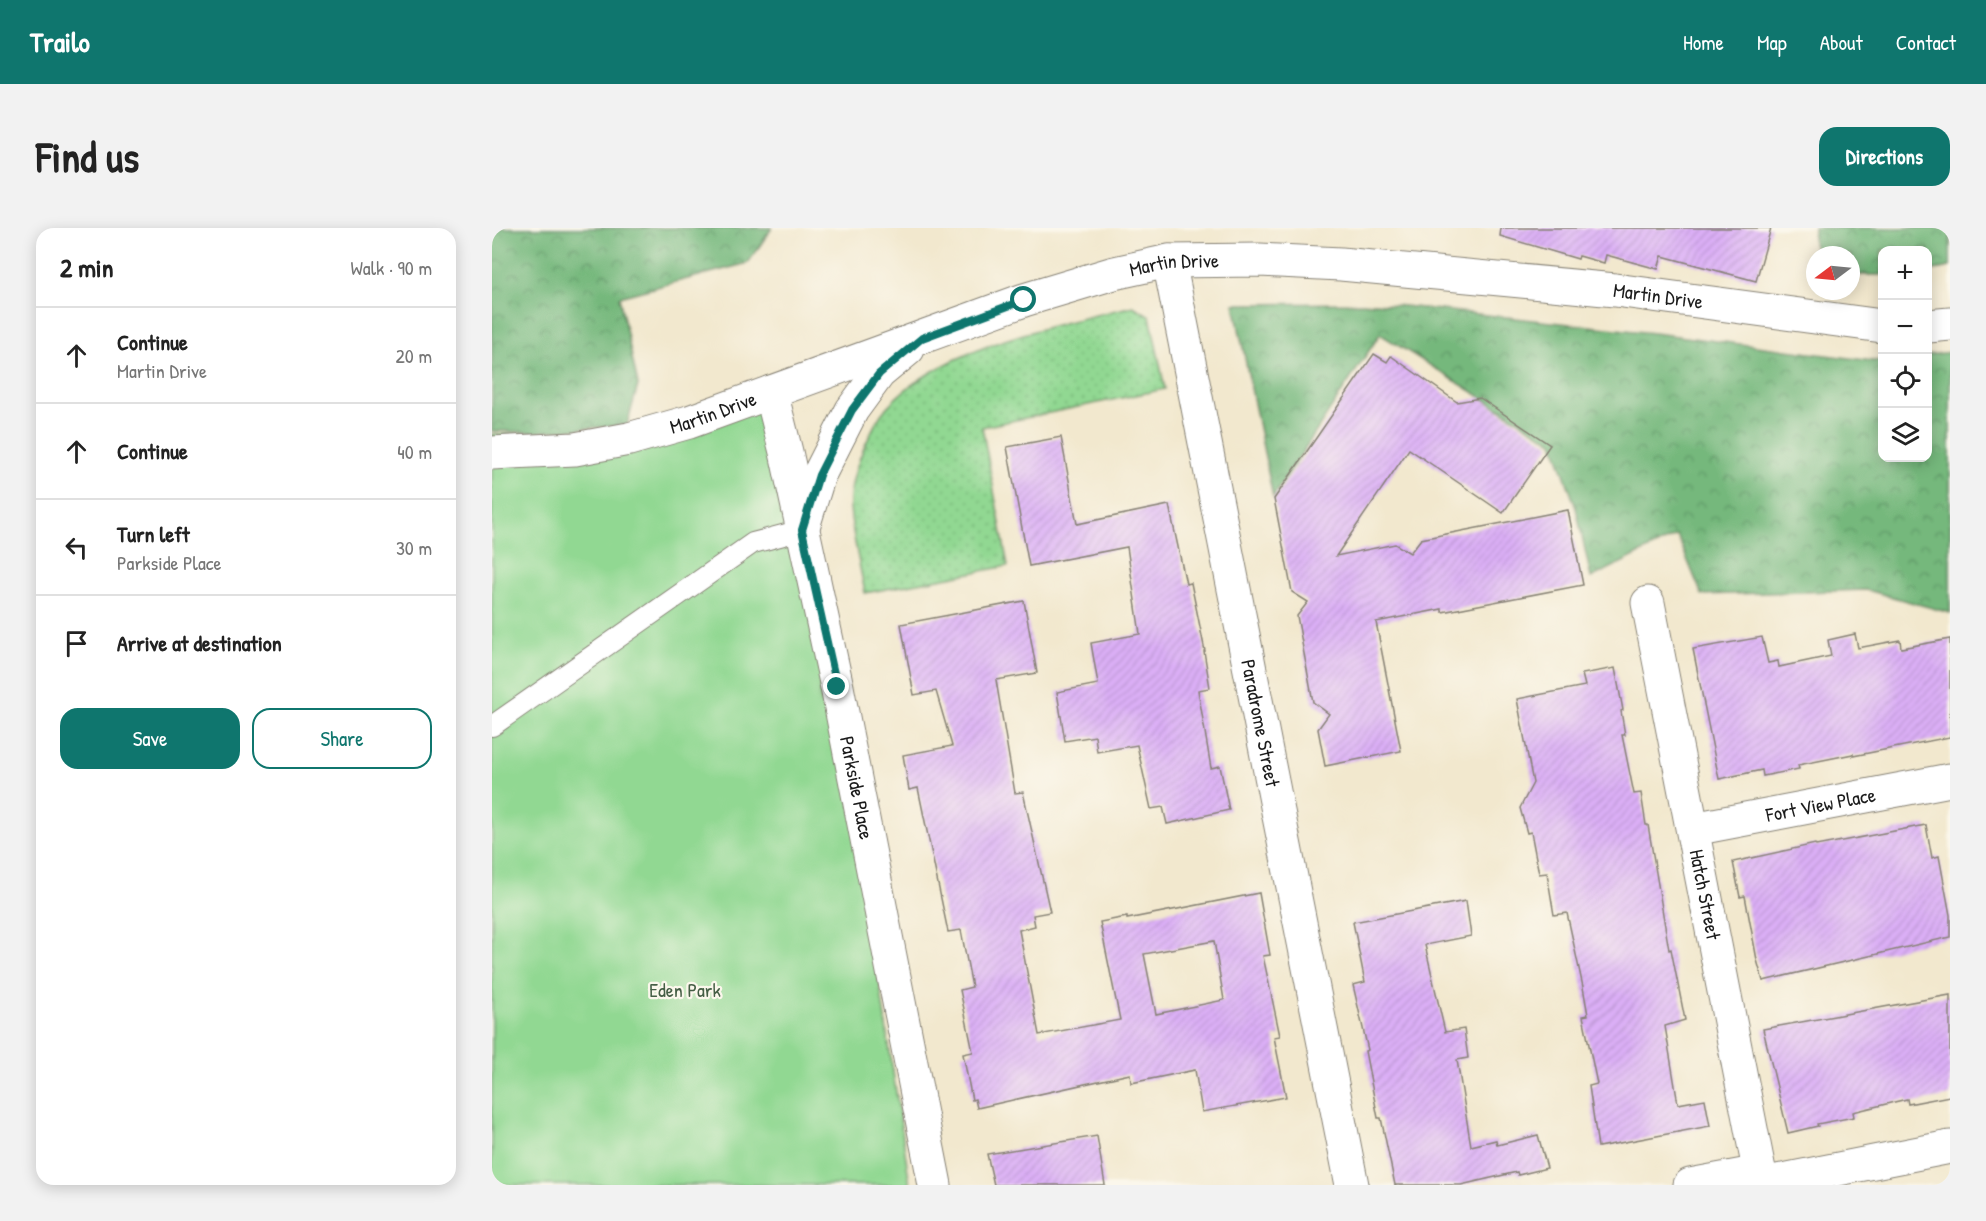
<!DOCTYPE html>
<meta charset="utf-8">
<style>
body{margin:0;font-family:"Patrick Hand",sans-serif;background:#f2f2f2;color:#222}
.controls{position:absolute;right:18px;top:18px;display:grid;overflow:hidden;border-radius:12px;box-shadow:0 3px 15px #0003}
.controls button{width:54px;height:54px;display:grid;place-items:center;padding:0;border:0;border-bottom:2px solid #e0e0e0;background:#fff;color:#222;font:30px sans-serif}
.compass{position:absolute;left:1314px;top:18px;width:54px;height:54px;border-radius:50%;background:#fff;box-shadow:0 3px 15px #0003;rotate:254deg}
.stop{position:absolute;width:18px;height:18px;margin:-14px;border:4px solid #0f766e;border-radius:50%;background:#fff}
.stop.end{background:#0f766e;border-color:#fff;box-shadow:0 2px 6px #0008}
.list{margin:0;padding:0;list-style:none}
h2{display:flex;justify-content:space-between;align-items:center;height:78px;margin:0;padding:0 24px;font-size:26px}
h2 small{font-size:20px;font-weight:400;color:#767676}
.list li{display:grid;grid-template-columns:39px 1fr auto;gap:18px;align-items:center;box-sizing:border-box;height:96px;padding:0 24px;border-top:2px solid #e0e0e0}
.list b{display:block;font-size:22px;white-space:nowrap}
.list p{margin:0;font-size:20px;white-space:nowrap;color:#767676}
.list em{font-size:20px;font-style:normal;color:#767676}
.actions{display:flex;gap:12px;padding:18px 24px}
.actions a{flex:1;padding:14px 0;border:2px solid #0f766e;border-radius:18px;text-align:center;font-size:21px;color:#0f766e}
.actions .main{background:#0f766e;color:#fff}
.icon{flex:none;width:33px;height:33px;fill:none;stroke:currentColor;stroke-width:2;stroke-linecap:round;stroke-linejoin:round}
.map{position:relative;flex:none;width:1458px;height:957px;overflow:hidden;border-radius:18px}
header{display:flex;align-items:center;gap:36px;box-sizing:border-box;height:84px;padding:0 30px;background:#0f766e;color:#fff}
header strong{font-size:28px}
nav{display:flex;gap:33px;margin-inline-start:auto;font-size:21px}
.intro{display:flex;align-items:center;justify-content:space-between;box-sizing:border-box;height:144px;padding:0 36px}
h1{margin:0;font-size:42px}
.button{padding:15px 27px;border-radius:18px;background:#0f766e;color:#fff;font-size:21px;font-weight:700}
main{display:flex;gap:36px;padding:0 36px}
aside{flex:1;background:#fff;border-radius:18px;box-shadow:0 3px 15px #0003}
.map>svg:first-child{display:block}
</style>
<header>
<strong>Trailo</strong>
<nav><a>Home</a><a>Map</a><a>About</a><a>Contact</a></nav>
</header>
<div class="intro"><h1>Find us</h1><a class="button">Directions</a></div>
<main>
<aside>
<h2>2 min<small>Walk · 90 m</small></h2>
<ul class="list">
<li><svg class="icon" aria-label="ahead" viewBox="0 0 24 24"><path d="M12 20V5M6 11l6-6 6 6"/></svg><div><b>Continue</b><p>Martin Drive</p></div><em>20 m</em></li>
<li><svg class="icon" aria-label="ahead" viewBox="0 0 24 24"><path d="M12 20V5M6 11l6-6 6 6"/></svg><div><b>Continue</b></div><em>40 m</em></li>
<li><svg class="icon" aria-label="left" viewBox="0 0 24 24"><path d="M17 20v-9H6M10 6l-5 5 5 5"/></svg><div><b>Turn left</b><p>Parkside Place</p></div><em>30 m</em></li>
<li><svg class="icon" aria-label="arrive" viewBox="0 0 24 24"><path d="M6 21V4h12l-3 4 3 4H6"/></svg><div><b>Arrive at destination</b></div></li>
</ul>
<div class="actions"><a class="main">Save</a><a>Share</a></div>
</aside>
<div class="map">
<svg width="1458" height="957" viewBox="0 0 1458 957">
<defs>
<pattern id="grass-dots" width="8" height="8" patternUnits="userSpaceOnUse" patternTransform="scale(1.5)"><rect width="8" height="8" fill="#91d892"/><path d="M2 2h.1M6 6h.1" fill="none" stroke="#7cb97d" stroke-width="1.8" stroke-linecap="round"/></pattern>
<pattern id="forest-crowns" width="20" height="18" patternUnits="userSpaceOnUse" patternTransform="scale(1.5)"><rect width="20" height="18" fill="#74b87c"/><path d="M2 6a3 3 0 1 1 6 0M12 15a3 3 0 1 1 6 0" fill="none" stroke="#5e9565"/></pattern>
<pattern id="building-hatch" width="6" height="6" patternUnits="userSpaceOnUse" patternTransform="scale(1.5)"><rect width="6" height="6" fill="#dbaff6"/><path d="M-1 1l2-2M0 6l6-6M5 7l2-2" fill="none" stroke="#bb96d2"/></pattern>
</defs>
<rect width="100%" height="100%" fill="#fbf7ec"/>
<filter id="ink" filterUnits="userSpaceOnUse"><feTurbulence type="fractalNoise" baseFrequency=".0167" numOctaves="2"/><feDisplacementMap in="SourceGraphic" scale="12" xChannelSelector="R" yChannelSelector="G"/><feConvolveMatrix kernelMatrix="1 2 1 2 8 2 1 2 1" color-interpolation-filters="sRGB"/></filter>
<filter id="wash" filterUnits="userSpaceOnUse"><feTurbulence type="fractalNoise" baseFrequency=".008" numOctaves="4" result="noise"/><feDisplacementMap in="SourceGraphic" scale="24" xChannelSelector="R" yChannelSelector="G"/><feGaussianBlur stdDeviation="1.35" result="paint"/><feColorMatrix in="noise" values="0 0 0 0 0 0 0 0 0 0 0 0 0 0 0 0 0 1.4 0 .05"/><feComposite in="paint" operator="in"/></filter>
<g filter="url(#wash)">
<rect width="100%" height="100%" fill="#f2e8ce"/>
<path fill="url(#grass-dots)" stroke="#567a57" stroke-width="1.5" d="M641,78L658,88L673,161L490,199L516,338L373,365C368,337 360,308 358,279C357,261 364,239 371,222C378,207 384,191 395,179C448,119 566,97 641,78Z"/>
<g fill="url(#forest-crowns)" stroke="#486a4c" stroke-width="1.5">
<polygon points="0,0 280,0 256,35 127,69 146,157 135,197 43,204 0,203"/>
<polygon points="1322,0 1458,0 1458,39 1436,43 1436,22 1390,22 1390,47 1359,47 1359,27 1324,27 1321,14"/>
<polygon points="884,75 1162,105 1381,133 1390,132 1390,230 1436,230 1436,127 1458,124 1458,385 1375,362 1210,367 1185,307 1099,350 1084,280 1061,214 888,106 781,269 742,76"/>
</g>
<polygon fill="#91d892" stroke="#567a57" stroke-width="1.5" points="279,164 338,425 418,957 0,957 0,206 113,207"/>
<g id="blocks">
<g fill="url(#building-hatch)" fill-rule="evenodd">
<polygon points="1009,0 1279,0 1264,53 1170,28 1166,41 1114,27 1112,35 1087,28 1086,31 1008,8"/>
<polygon points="882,126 895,134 899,128 965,174 988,170 1058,217 1011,285 917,221 844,328 903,316 918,325 929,311 1076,282 1091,357 950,384 950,381 884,394 909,523 833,538 826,501 837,486 821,474 805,388 816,374 800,364 782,271"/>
<polygon points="569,209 585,296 677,277 694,356 699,355 713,423 712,423 718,460 706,462 719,540 728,538 737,582 675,596 671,579 659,581 645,517 605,524 603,508 573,513 565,464 606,456 599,415 648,406 635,319 537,338 515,219"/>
<path d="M532,373L545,445L504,452L523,565L531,564L558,684L541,687L543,698L527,702L547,807L628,792L608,694L635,689V691L767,665L778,727L771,728L788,808L782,809L794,869L710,884L703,842L639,855L638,846L485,880L483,871L480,872L471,826L481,824L468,762L480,759L469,702L456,704L426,560L417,562L411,527L460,518L444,463L422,467L409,396ZM722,713L732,772L664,786L652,726Z"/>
<polygon points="1363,406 1366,420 1408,412 1409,420 1458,411 1458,509 1361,528 1361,526 1306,537 1307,541 1271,548 1270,542 1227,551 1201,421 1270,409 1276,435 1286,433 1287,439 1339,428 1336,412"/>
<polygon points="1123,440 1131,482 1129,483 1133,507 1130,507 1142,566 1149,565 1154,597 1156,597 1177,722 1179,721 1193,792 1173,798 1186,876 1213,871 1218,898 1106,919 1097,858 1105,856 1091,788 1096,787 1091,759 1075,685 1062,687 1055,645 1047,646 1039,604 1035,605 1028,580 1041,555 1025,471 1093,458 1090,446"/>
<polygon points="1434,597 1440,630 1447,628 1458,687 1458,709 1271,753 1265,732 1253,668 1248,669 1241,634 1323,616 1324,618"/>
<polygon points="974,673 979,708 933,717 953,804 972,801 976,830 965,832 979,918 1004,912 1005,917 1046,907 1055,940 1026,947 1025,944 969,957 903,957 889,890 886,890 873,823 876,822 861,757 873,754 861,694"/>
<polygon points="1458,767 1458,868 1416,876 1415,871 1361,884 1362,889 1325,896 1326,898 1296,905 1271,801"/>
<polygon points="605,908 613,957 502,957 495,926"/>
</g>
</g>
</g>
<g filter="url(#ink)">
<use href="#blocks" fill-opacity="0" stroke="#878275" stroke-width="1.5"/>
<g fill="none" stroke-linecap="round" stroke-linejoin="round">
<g stroke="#878275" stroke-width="22">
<polyline id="lane" points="0,498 261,315 310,302"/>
</g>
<g stroke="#878275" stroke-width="35">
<g id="street">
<path id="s1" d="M677,33L860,957"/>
<path id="s2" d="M279,164L294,224L345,459L443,957"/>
<path id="s3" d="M1156,375L1270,957"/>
<path id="s4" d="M1201,601L1458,552"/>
<polyline points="1270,956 1458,919"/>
<polyline points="1198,957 1268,944"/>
</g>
</g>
<g stroke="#878275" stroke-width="35">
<g id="secondary">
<polyline points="1436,98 1458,96"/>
<path id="s5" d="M0,225L83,221L137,211L197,194L532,72L622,45L677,33L768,32L849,36L1123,62L1390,98"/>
<polyline points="310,302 327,247 360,182 387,145 416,121"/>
</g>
</g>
<use href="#lane" stroke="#fff" stroke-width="20"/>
<use href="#street" stroke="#fff" stroke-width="33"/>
<use href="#secondary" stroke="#fff" stroke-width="33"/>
</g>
</g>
<g fill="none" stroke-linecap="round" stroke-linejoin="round" filter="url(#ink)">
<polyline stroke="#0f766e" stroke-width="8" points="345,459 310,302 327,247 360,182 387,146 430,110 532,72"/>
</g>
<g text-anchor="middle" stroke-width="4.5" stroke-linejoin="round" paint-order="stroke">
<g font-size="20" fill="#1c1c1c" stroke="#fbf7ec">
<text dy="7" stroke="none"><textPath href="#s5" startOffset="712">Martin Drive</textPath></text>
<text dy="7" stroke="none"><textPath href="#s5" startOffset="1198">Martin Drive</textPath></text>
<text dy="7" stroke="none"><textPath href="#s5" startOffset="226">Martin Drive</textPath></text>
<text dy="7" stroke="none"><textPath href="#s1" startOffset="471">Paradrome Street</textPath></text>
<text dy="7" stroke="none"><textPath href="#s2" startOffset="405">Parkside Place</textPath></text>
<text dy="7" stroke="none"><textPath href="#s4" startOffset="130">Fort View Place</textPath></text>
<text dy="7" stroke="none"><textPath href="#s3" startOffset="297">Hatch Street</textPath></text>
</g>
<g font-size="20" fill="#455e45" stroke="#fbf7ec">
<text x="193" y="769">Eden Park</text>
</g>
</g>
</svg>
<div class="controls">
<button>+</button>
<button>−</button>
<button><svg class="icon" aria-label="locate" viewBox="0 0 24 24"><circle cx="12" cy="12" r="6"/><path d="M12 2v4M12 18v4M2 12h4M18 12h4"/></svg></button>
<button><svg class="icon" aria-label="layers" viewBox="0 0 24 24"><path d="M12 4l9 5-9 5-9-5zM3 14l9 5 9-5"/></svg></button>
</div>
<svg class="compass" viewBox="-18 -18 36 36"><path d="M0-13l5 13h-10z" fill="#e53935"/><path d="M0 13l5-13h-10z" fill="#767676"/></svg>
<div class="stop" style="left:532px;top:72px"></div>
<div class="stop end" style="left:345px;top:459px"></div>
</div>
</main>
